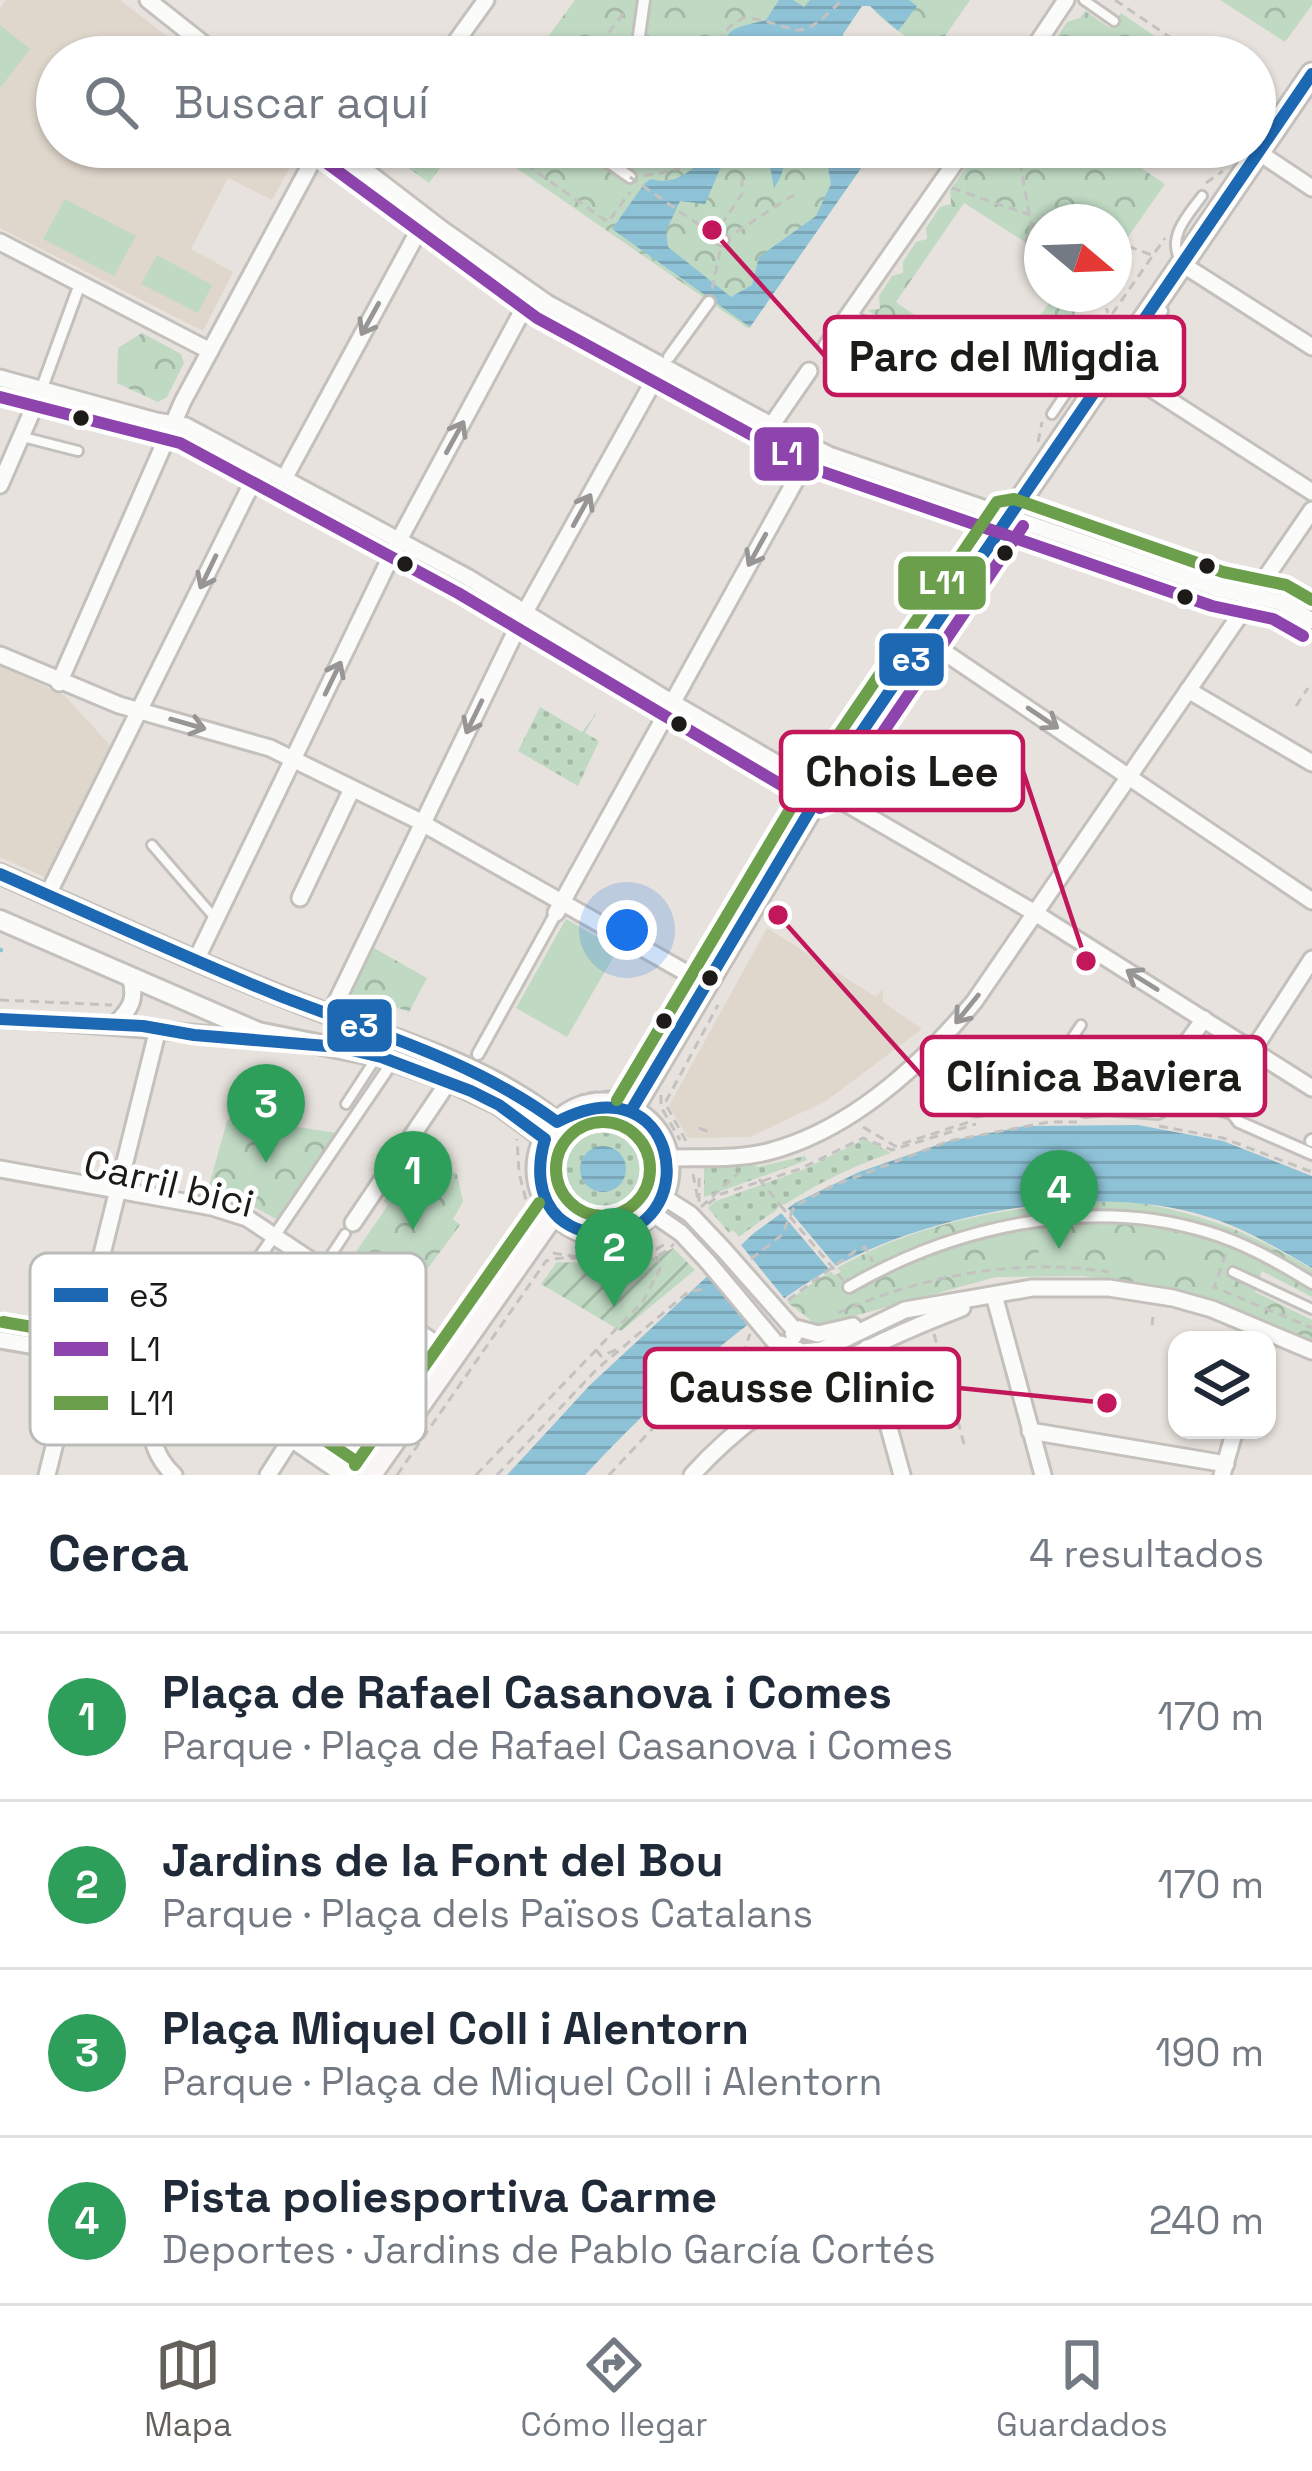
<!DOCTYPE html>
<html lang="es">
<meta charset="utf-8">
<style>
body{margin:0;font-family:"Space Grotesk",sans-serif;background:#f6f6f7;color:#1f2937}
.controls{position:absolute;right:36px;bottom:36px;display:grid;overflow:hidden;border-radius:24px;box-shadow:0 3px 9px #0004}
.controls button{width:108px;height:108px;display:grid;place-items:center;padding:0;border:0;border-bottom:3px solid #e0e1e3;background:#fff;color:#1f2937;font:60px sans-serif}
.compass{position:absolute;left:1024px;top:204px;width:108px;height:108px;border-radius:50%;background:#fff;box-shadow:0 3px 9px #0004;rotate:109deg}
.you{position:absolute;left:627px;top:930px;width:42px;height:42px;margin:-30px;border:9px solid #fff;border-radius:50%;background:#1a73e8;box-shadow:0 0 0 18px #1a73e833}
.badge{display:grid;place-items:center;width:78px;height:78px;border-radius:50%;background:#64615c;color:#fff;font-size:39px;font-weight:700}
.pin{position:absolute;translate:-50% -99px;filter:drop-shadow(0 3px 6px #0008)}
.pin::after{content:'';position:absolute;top:63px;width:42px;height:36px;background:inherit;clip-path:polygon(0 0,100% 0,50% 100%)}
.list{margin:0;padding:0;list-style:none}
h2{display:flex;justify-content:space-between;align-items:center;height:156px;margin:0;padding:0 48px;font-size:51px}
h2 small{font-size:39px;font-weight:400;color:#747a83}
.list li{display:grid;grid-template-columns:78px 1fr auto;gap:36px;align-items:center;box-sizing:border-box;height:168px;padding:0 48px;border-top:3px solid #e0e1e3}
.list b{display:block;font-size:45px;white-space:nowrap}
.list p{margin:0;font-size:39px;white-space:nowrap;color:#747a83}
.list em{font-size:39px;font-style:normal;color:#747a83}
.icon{flex:none;width:66px;height:66px;fill:none;stroke:currentColor;stroke-width:2;stroke-linecap:round;stroke-linejoin:round}
.map{position:relative;flex:none;width:1312px;height:1475px;overflow:hidden}
.search{position:absolute;background:#fff;box-shadow:0 3px 9px #0004;left:36px;right:36px;top:36px;height:132px;display:flex;align-items:center;gap:30px;box-sizing:border-box;padding:0 42px;border-radius:66px;color:#747a83;font-size:45px}
.sheet{height:828px;background:#fff}
nav{display:flex;justify-content:space-around;align-items:center;box-sizing:border-box;height:168px;border-top:3px solid #e0e1e3;background:#fff;font-size:33px;color:#747a83}
nav a{display:grid;justify-items:center;gap:6px}
nav .on{color:#64615c}
.map>svg:first-child{display:block}
</style>
<div class="map">
<svg width="1312" height="1475" viewBox="0 0 1312 1475">
<defs>
<pattern id="grass-dots" width="8" height="8" patternUnits="userSpaceOnUse" patternTransform="scale(3)"><rect width="8" height="8" fill="#bfd9c3"/><path d="M2 2h.1M6 6h.1" fill="none" stroke="#a4baa7" stroke-width="1.8" stroke-linecap="round"/></pattern>
<pattern id="park-crowns" width="20" height="18" patternUnits="userSpaceOnUse" patternTransform="scale(3)"><rect width="20" height="18" fill="#bfd9c3"/><path d="M2 6a3 3 0 1 1 6 0M12 15a3 3 0 1 1 6 0" fill="none" stroke="#a4baa7"/></pattern>
<pattern id="garden-furrows" width="10" height="10" patternUnits="userSpaceOnUse" patternTransform="scale(3)"><rect width="10" height="10" fill="#bfd9c3"/><path d="M-1 1l2-2M0 10L10 0M9 11l2-2" fill="none" stroke="#a4baa7"/></pattern>
<pattern id="water-rules" width="6" height="5" patternUnits="userSpaceOnUse" patternTransform="scale(3)"><rect width="6" height="5" fill="#8ec2d7"/><path d="M0 2.5h6" fill="none" stroke="#7aa6b8"/></pattern>
</defs>
<rect width="100%" height="100%" fill="#e7e2dd"/>
<g fill="#e0d7cc">
<polygon points="6,0 120,0 194,57 57,57 57,147 301,147 272,200 228,178 191,249 233,272 203,331 0,228 0,8"/>
<polygon points="0,666 64,695 110,745 47,878 0,857"/>
<polygon points="767,928 876,997 883,989 883,1002 922,1029 826,1101 750,1137 688,1138 669,1106"/>
</g>
<g fill="url(#grass-dots)">
<polygon points="403,147 455,147 429,183 395,158"/>
<polygon points="540,707 582,732 597,712 585,733 599,741 578,786 518,751"/>
<circle cx="603" cy="1169" r="51"/>
<path d="M865,1139L891,1153C833,1173 787,1200 739,1237L733,1230L729,1233L708,1208L716,1201L802,1170Z"/>
<polygon points="805,1156 807,1160 794,1165 704,1197 704,1165 749,1162 758,1167"/>
</g>
<g fill="url(#park-crowns)">
<path d="M575,0H970L932,55C910,38 888,27 870,6L862,5L843,34V41L857,51V57H533Z"/>
<polygon points="1220,0 1312,0 1312,5 1285,42"/>
<polygon points="1085,11 1110,28 1121,13 1162,41 1152,57 1111,57 1083,38 1069,57 1044,57 1056,53 1054,42 1067,22 1080,18"/>
<polygon points="486,147 845,147 866,161 749,329"/>
<path d="M981,147H1110L1165,184L1114,257V222H1042V253L964,203L896,302L979,361C957,365 940,355 920,353C907,352 903,355 890,350L901,332L867,310L880,309L879,296L892,276L903,273V262L916,242L927,239L926,228L940,207L951,204L950,190L967,166L979,163Z"/>
<polygon points="1055,294 1088,294 1030,378 1008,363"/>
<polygon points="142,333 181,354 184,363 167,397 158,402 117,383 118,348"/>
<path d="M372,947L427,978L409,1012C388,1002 370,1008 346,999Z"/>
<polygon points="233,1117 337,1133 278,1220 251,1205 207,1193 227,1121"/>
<polygon points="416,1155 457,1174 463,1202 453,1219 460,1225 394,1314 339,1277 388,1205 384,1201"/>
<path d="M1132,1201C1207,1216 1246,1230 1312,1269V1297L1262,1271L1255,1292L1312,1320V1342L1179,1290L1083,1276L996,1277L825,1324L814,1323L787,1302C883,1225 1011,1202 1132,1201Z"/>
</g>
<path fill="url(#garden-furrows)" d="M673,1248L695,1270L621,1331L541,1284L557,1262C605,1262 626,1276 673,1248Z"/>
<g fill="#bfd9c3">
<polygon points="0,25 30,49 0,88"/>
<polygon points="65,199 136,236 114,276 43,239"/>
<polygon points="157,255 212,285 198,313 141,284"/>
<polygon points="566,919 618,949 567,1037 516,1008"/>
<polygon points="1079,1237 1081,1258 1039,1261 1038,1239"/>
</g>
<g fill="url(#water-rules)">
<path d="M779,0H793L804,7L810,0H909L917,6L898,31L870,6H862L843,34V41L857,51V57H722C723,24 741,28 766,20Z"/>
<path d="M713,147H782C788,160 782,177 774,188L767,151L729,148L705,204L680,201L666,231L668,247L731,297L752,285L759,257L816,216L831,184L825,151L820,147H845L866,161L750,327L612,229L645,183L651,179C676,187 698,167 713,147Z"/>
<path d="M1138,1125L1223,1141L1312,1176V1268C1278,1249 1243,1227 1205,1216C1091,1180 915,1215 815,1278C730,1331 653,1402 585,1475H507L590,1385L754,1233L795,1203L859,1172L949,1141L1025,1126Z"/>
<circle cx="603" cy="1169" r="23"/>
</g>
<g fill="#e7e2dd">
<polygon points="784,1204 841,1272 834,1275 777,1208"/>
<polygon points="737,1240 789,1304 756,1327 708,1268"/>
</g>
<g fill="none" stroke-linecap="round" stroke-linejoin="round">
<polyline stroke="#8ec2d7" stroke-width="4.5" points="0,950 1,950"/>
<g stroke="#c4c0bc" stroke-width="14">
<g id="service">
<polyline points="1084,0 1114,21"/>
<path d="M1179,258C1168,235 1189,214 1202,196"/>
<polyline points="851,313 896,343"/>
<polyline points="1120,362 1132,358 1163,311"/>
<polyline points="1052,414 1079,374 1106,366"/>
<polyline points="23,437 78,451"/>
<polyline points="152,845 214,917"/>
<polyline points="1032,1098 1081,1025"/>
<polyline points="346,1104 376,1058"/>
<polyline points="324,1266 345,1234"/>
<polyline points="1233,1272 1312,1309"/>
</g>
</g>
<g stroke="#c4c0bc" stroke-width="16">
<g id="pedestrian">
<polyline points="458,56 459,57"/>
<polyline points="636,57 644,0"/>
<polyline points="587,147 630,177"/>
<polyline points="657,147 658,148"/>
<polyline points="708,231 723,240"/>
<polyline points="669,357 709,302"/>
<polyline points="43,385 77,292"/>
<polyline points="478,1054 556,913"/>
<polyline points="1153,1090 1232,1113 1239,1122 1312,1154"/>
<polyline points="1202,1092 1220,1097 1253,1050"/>
<polyline points="1085,1111 1105,1109 1158,1113 1183,1099"/>
<polyline points="1311,1141 1312,1140"/>
<polyline points="279,1229 393,1061"/>
<path d="M849,1287C952,1227 1088,1196 1204,1231C1243,1242 1278,1262 1312,1283"/>
<polyline points="191,1357 272,1239"/>
</g>
</g>
<g stroke="#c4c0bc" stroke-width="21">
<g id="minor">
<polyline points="148,0 220,57"/>
<polyline points="445,57 486,0"/>
<polyline points="1028,57 1066,0"/>
<polyline points="335,147 443,230 547,303 793,437 829,455 1218,589 1280,602 1312,621"/>
<polyline points="1258,152 1312,188"/>
<polyline points="364,168 379,147"/>
<polyline points="0,242 210,351"/>
<polyline points="1182,264 1312,347"/>
<polyline points="827,346 966,147"/>
<polyline points="1113,364 1312,492"/>
<polyline points="0,378 156,421 186,426 467,577 661,696 1035,913 1312,1088"/>
<polyline points="771,426 809,371"/>
<polyline points="284,479 426,217"/>
<polyline points="0,485 41,391"/>
<polyline points="925,639 1312,901"/>
<polyline points="0,655 119,705 270,748 415,819 706,984"/>
<polyline points="59,683 183,401 320,147"/>
<polyline points="1188,690 1312,763"/>
<polyline points="47,896 260,467"/>
<polyline points="300,898 352,789"/>
<polyline points="556,913 814,447"/>
<polyline points="196,960 399,540 532,293"/>
<polyline points="330,1015 525,612 662,366"/>
<path d="M0,1019C90,1023 179,1032 268,1040"/>
<path d="M115,1024C131,1009 137,998 130,977"/>
<polyline points="1253,1050 1312,959"/>
<polyline points="918,1063 976,1108 1032,1098 1142,1097 1153,1090 1204,1019"/>
<path d="M667,1158C701,1157 738,1160 771,1151C852,1129 922,1064 974,1002L1312,510"/>
<polyline points="0,1169 212,1207 247,1218 453,1355"/>
<polyline points="662,1196 690,1214 724,1250"/>
<polyline points="652,1213 681,1233 708,1262"/>
<polyline points="353,1223 449,1081"/>
<polyline points="994,1295 1043,1475"/>
<polyline points="794,1336 792,1327 818,1334 853,1326"/>
<polyline points="0,1340 194,1373 344,1475"/>
<polyline points="867,1348 902,1475"/>
<path d="M157,1367C151,1407 141,1444 174,1475"/>
<polyline points="762,1396 773,1374 775,1342 803,1352 823,1350"/>
<polyline points="758,1405 822,1350 905,1310 1032,1288 1109,1288 1173,1298 1212,1309 1312,1351"/>
<polyline points="1030,1431 1226,1464"/>
<polyline points="47,1475 158,1029"/>
<polyline points="268,1475 291,1439"/>
<path d="M692,1475C764,1395 863,1346 962,1308"/>
<polyline points="1222,1475 1235,1430"/>
</g>
</g>
<g stroke="#c4c0bc" stroke-width="24">
<g id="tertiary">
<path d="M0,874C102,919 203,966 307,1006C393,1040 485,1063 557,1122"/>
<polyline points="0,920 258,1032 381,1057 449,1081 499,1105 545,1139"/>
</g>
</g>
<g stroke="#c4c0bc" stroke-width="27">
<g id="secondary">
<circle cx="603" cy="1169" r="65"/>
<polyline points="632,1109 822,790 1312,74"/>
<polyline points="370,1475 554,1213"/>
</g>
</g>
<g stroke="#c3c2c0" stroke-width="3" stroke-dasharray="9 6" stroke-linecap="butt">
<polyline points="1115,0 1199,57"/>
<polyline points="653,44 671,57"/>
<polyline points="591,57 622,15 628,14"/>
<path d="M713,57C719,36 726,27 745,17C803,26 794,48 842,0"/>
<polyline points="1255,95 1257,97"/>
<polyline points="501,147 608,222 630,192"/>
<polyline points="1017,147 1031,223 1042,230"/>
<polyline points="672,154 693,147"/>
<path d="M644,176C673,170 682,173 703,147"/>
<polyline points="1206,183 1223,171"/>
<polyline points="952,188 1030,215"/>
<polyline points="721,225 742,194 742,179"/>
<polyline points="736,232 795,194"/>
<polyline points="1114,241 1152,255"/>
<polyline points="1026,243 1031,225"/>
<polyline points="712,289 720,251"/>
<polyline points="1101,294 1108,313"/>
<polyline points="1078,363 1165,238"/>
<polyline points="1038,442 1042,422"/>
<polyline points="1296,706 1308,688"/>
<polyline points="0,1000 112,1005"/>
<polyline points="661,1095 661,1107 680,1140"/>
<polyline points="561,1105 585,1093 621,1090"/>
<polyline points="1159,1126 1223,1138 1312,1172"/>
<polyline points="863,1127 895,1146 969,1122"/>
<polyline points="699,1128 709,1132"/>
<polyline points="686,1141 665,1103 718,1005"/>
<polyline points="693,1174 698,1200"/>
<polyline points="759,1179 780,1205"/>
<polyline points="699,1202 699,1176"/>
<polyline points="708,1204 721,1194 800,1169 863,1138 892,1150 976,1124"/>
<polyline points="701,1207 738,1173"/>
<polyline points="513,1225 527,1204 519,1173 517,1139"/>
<path d="M553,1253C591,1259 635,1268 667,1242"/>
<polyline points="1226,1254 1214,1287 1312,1328"/>
<polyline points="751,1259 782,1235 794,1207 830,1187 949,1141 1049,1122 1077,1122"/>
<polyline points="788,1300 855,1251 865,1247 873,1262"/>
<polyline points="467,1303 517,1232"/>
<path d="M838,1313C920,1276 1020,1257 1109,1272"/>
<polyline points="1152,1325 1153,1317"/>
<polyline points="934,1334 964,1444"/>
<polyline points="596,1350 601,1356 616,1350"/>
<path d="M397,1475L546,1261C586,1248 636,1282 674,1244"/>
<polyline points="476,1475 643,1301 661,1267 656,1256"/>
<polyline points="497,1475 597,1369 688,1292 708,1288"/>
<polyline points="609,1475 668,1412 743,1353 750,1334"/>
</g>
<use href="#service" stroke="#fbfbfa" stroke-width="8"/>
<use href="#pedestrian" stroke="#fbfbfa" stroke-width="10"/>
<use href="#minor" stroke="#fbfbfa" stroke-width="15"/>
<use href="#tertiary" stroke="#fbfbfa" stroke-width="18"/>
<use href="#secondary" stroke="#faf6f6" stroke-width="21"/>
<g stroke="#c4c0bc" stroke-width="21" stroke-linecap="butt">
<g id="minor-bridge">
<polyline points="724,1250 792,1327"/>
<polyline points="708,1262 775,1342"/>
</g>
</g>
<g stroke="#c3c2c0" stroke-width="3" stroke-dasharray="9 6" stroke-linecap="butt">
<polyline points="630,177 708,231"/>
<polyline points="780,1205 843,1280"/>
</g>
<use href="#minor-bridge" stroke="#fbfbfa" stroke-width="15"/>
<g stroke="#fff" stroke-width="21">
<g id="bus-1">
<path d="M0,874C93,915 186,958 280,996C376,1033 474,1061 557,1122C677,1059 704,1223 611,1234C593,1236 573,1230 559,1218C537,1197 537,1166 545,1139L499,1105L471,1091L381,1057L339,1047L194,1035L143,1026L0,1019"/>
<polyline points="632,1109 822,790 1312,74"/>
</g>
</g>
<g stroke="#fff" stroke-width="21">
<g id="bus-2">
<polyline points="324,161 537,318 785,453 823,472 1212,606 1273,619 1303,636"/>
<polyline points="0,397 180,443 458,593 820,808 837,800 1023,526"/>
</g>
</g>
<g stroke="#fff" stroke-width="21">
<g id="bus-3">
<polyline points="617,1100 807,781 997,502 1014,499 1223,572 1286,585 1312,600"/>
<circle cx="603" cy="1169" r="47"/>
<polyline points="3,1322 201,1356 354,1460"/>
<polyline points="355,1465 539,1203"/>
</g>
</g>
<use href="#bus-1" stroke="#1d68b3" stroke-width="12"/>
<use href="#bus-2" stroke="#8e44ad" stroke-width="12"/>
<use href="#bus-3" stroke="#6c9f4b" stroke-width="12"/>
</g>
<defs><path id="oneway-shaft" d="M-6 0H5M1.5-3L5.5 0L1.5 3" fill="none" stroke-width="1.6" stroke-linecap="round" stroke-linejoin="round" transform="scale(3)"/></defs>
<g stroke="#979694">
<use href="#oneway-shaft" transform="translate(370 319) rotate(119)"/>
<use href="#oneway-shaft" transform="translate(455 437) rotate(-61)"/>
<use href="#oneway-shaft" transform="translate(582 510) rotate(-61)"/>
<use href="#oneway-shaft" transform="translate(757 550) rotate(119)"/>
<use href="#oneway-shaft" transform="translate(208 572) rotate(116)"/>
<use href="#oneway-shaft" transform="translate(333 678) rotate(-64)"/>
<use href="#oneway-shaft" transform="translate(474 717) rotate(116)"/>
<use href="#oneway-shaft" transform="translate(1043 718) rotate(34)"/>
<use href="#oneway-shaft" transform="translate(188 724) rotate(16)"/>
<use href="#oneway-shaft" transform="translate(1142 980) rotate(-148)"/>
<use href="#oneway-shaft" transform="translate(967 1009) rotate(129)"/>
</g>
<g fill="#1d1b17" stroke="#fff" stroke-width="4.5">
<circle cx="81" cy="418" r="10"/>
<circle cx="1005" cy="553" r="10"/>
<circle cx="405" cy="564" r="10"/>
<circle cx="1207" cy="566" r="10"/>
<circle cx="1185" cy="597" r="10"/>
<circle cx="679" cy="724" r="10"/>
<circle cx="710" cy="978" r="10"/>
<circle cx="664" cy="1021" r="10"/>
</g>
<g text-anchor="middle" stroke-width="10" stroke-linejoin="round" paint-order="stroke">
<g font-size="39" fill="#1d1b17" stroke="#fff">
<text transform="translate(169 1183) rotate(14)" y="14">Carril bici</text>
</g>
</g>
<rect x="30" y="1253" width="396" height="192" rx="18" fill="#fff" stroke="#bbbbb9" stroke-width="3"/>
<rect x="54" y="1288" width="54" height="14" fill="#1d68b3"/>
<rect x="54" y="1342" width="54" height="14" fill="#8e44ad"/>
<rect x="54" y="1396" width="54" height="14" fill="#6c9f4b"/>
<g font-size="33" fill="#1d1b17">
<text x="129" y="1307">e3</text>
<text x="129" y="1361">L1</text>
<text x="129" y="1415">L11</text>
</g>
<path fill="none" stroke="#c2185b" stroke-width="4.5" d="M712 230L825 356M1086 961L1023 771M778 915L922 1076M1107 1403L959 1388"/>
<g fill="#c2185b" stroke="#fff" stroke-width="4.5">
<circle cx="712" cy="230" r="12"/>
<circle cx="1086" cy="961" r="12"/>
<circle cx="778" cy="915" r="12"/>
<circle cx="1107" cy="1403" r="12"/>
</g>
<g fill="#fff" stroke="#c2185b" stroke-width="4.5">
<rect x="825" y="317" width="359" height="78" rx="12"/>
<rect x="781" y="732" width="242" height="78" rx="12"/>
<rect x="922" y="1037" width="343" height="78" rx="12"/>
<rect x="645" y="1349" width="314" height="78" rx="12"/>
</g>
<g font-size="42" text-anchor="middle" font-weight="bold" fill="#1d1b17">
<text x="1004" y="371">Parc del Migdia</text>
<text x="902" y="786">Chois Lee</text>
<text x="1094" y="1091">Clínica Baviera</text>
<text x="802" y="1402">Causse Clinic</text>
</g>
<g stroke="#fff" stroke-width="4.5">
<rect x="752" y="425" width="69" height="58" rx="12" fill="#8e44ad"/>
<rect x="896" y="554" width="92" height="58" rx="12" fill="#6c9f4b"/>
<rect x="877" y="631" width="69" height="57" rx="12" fill="#1d68b3"/>
<rect x="325" y="997" width="69" height="57" rx="12" fill="#1d68b3"/>
</g>
<g font-size="33" text-anchor="middle" font-weight="bold" fill="#fff">
<text x="787" y="465">L1</text>
<text x="942" y="594">L11</text>
<text x="911" y="671">e3</text>
<text x="359" y="1037">e3</text>
</g>
</svg>
<div class="controls">
<button><svg class="icon" aria-label="layers" viewBox="0 0 24 24"><path d="M12 4l9 5-9 5-9-5zM3 14l9 5 9-5"/></svg></button>
</div>
<svg class="compass" viewBox="-18 -18 36 36"><path d="M0-13l5 13h-10z" fill="#e53935"/><path d="M0 13l5-13h-10z" fill="#747a83"/></svg>
<div class="you"></div>
<div class="pin badge" style="left:413px;top:1230px;background:#2e9e5b">1</div>
<div class="pin badge" style="left:614px;top:1307px;background:#2e9e5b">2</div>
<div class="pin badge" style="left:266px;top:1163px;background:#2e9e5b">3</div>
<div class="pin badge" style="left:1059px;top:1249px;background:#2e9e5b">4</div>
<div class="search"><svg class="icon" aria-label="search" viewBox="0 0 24 24"><circle cx="10" cy="10" r="6"/><path d="M15 15l6 6"/></svg>Buscar aquí</div>
</div>
<section class="sheet">
<h2>Cerca<small>4 resultados</small></h2>
<ul class="list">
<li><span class="badge" style="background:#2e9e5b">1</span><div><b>Plaça de Rafael Casanova i Comes</b><p>Parque · Plaça de Rafael Casanova i Comes</p></div><em>170 m</em></li>
<li><span class="badge" style="background:#2e9e5b">2</span><div><b>Jardins de la Font del Bou</b><p>Parque · Plaça dels Països Catalans</p></div><em>170 m</em></li>
<li><span class="badge" style="background:#2e9e5b">3</span><div><b>Plaça Miquel Coll i Alentorn</b><p>Parque · Plaça de Miquel Coll i Alentorn</p></div><em>190 m</em></li>
<li><span class="badge" style="background:#2e9e5b">4</span><div><b>Pista poliesportiva Carme</b><p>Deportes · Jardins de Pablo García Cortés</p></div><em>240 m</em></li>
</ul>
</section>
<nav>
<a class="on"><svg class="icon" aria-label="map" viewBox="0 0 24 24"><path d="M3 6l6-2 6 2 6-2v14l-6 2-6-2-6 2zM9 4v14M15 6v14"/></svg>Mapa</a>
<a><svg class="icon" aria-label="directions" viewBox="0 0 24 24"><path d="M12 3l9 9-9 9-9-9zM9 14v-3h6M13 9l2 2-2 2"/></svg>Cómo llegar</a>
<a><svg class="icon" aria-label="saved" viewBox="0 0 24 24"><path d="M7 4h10v16l-5-4-5 4z"/></svg>Guardados</a>
</nav>
